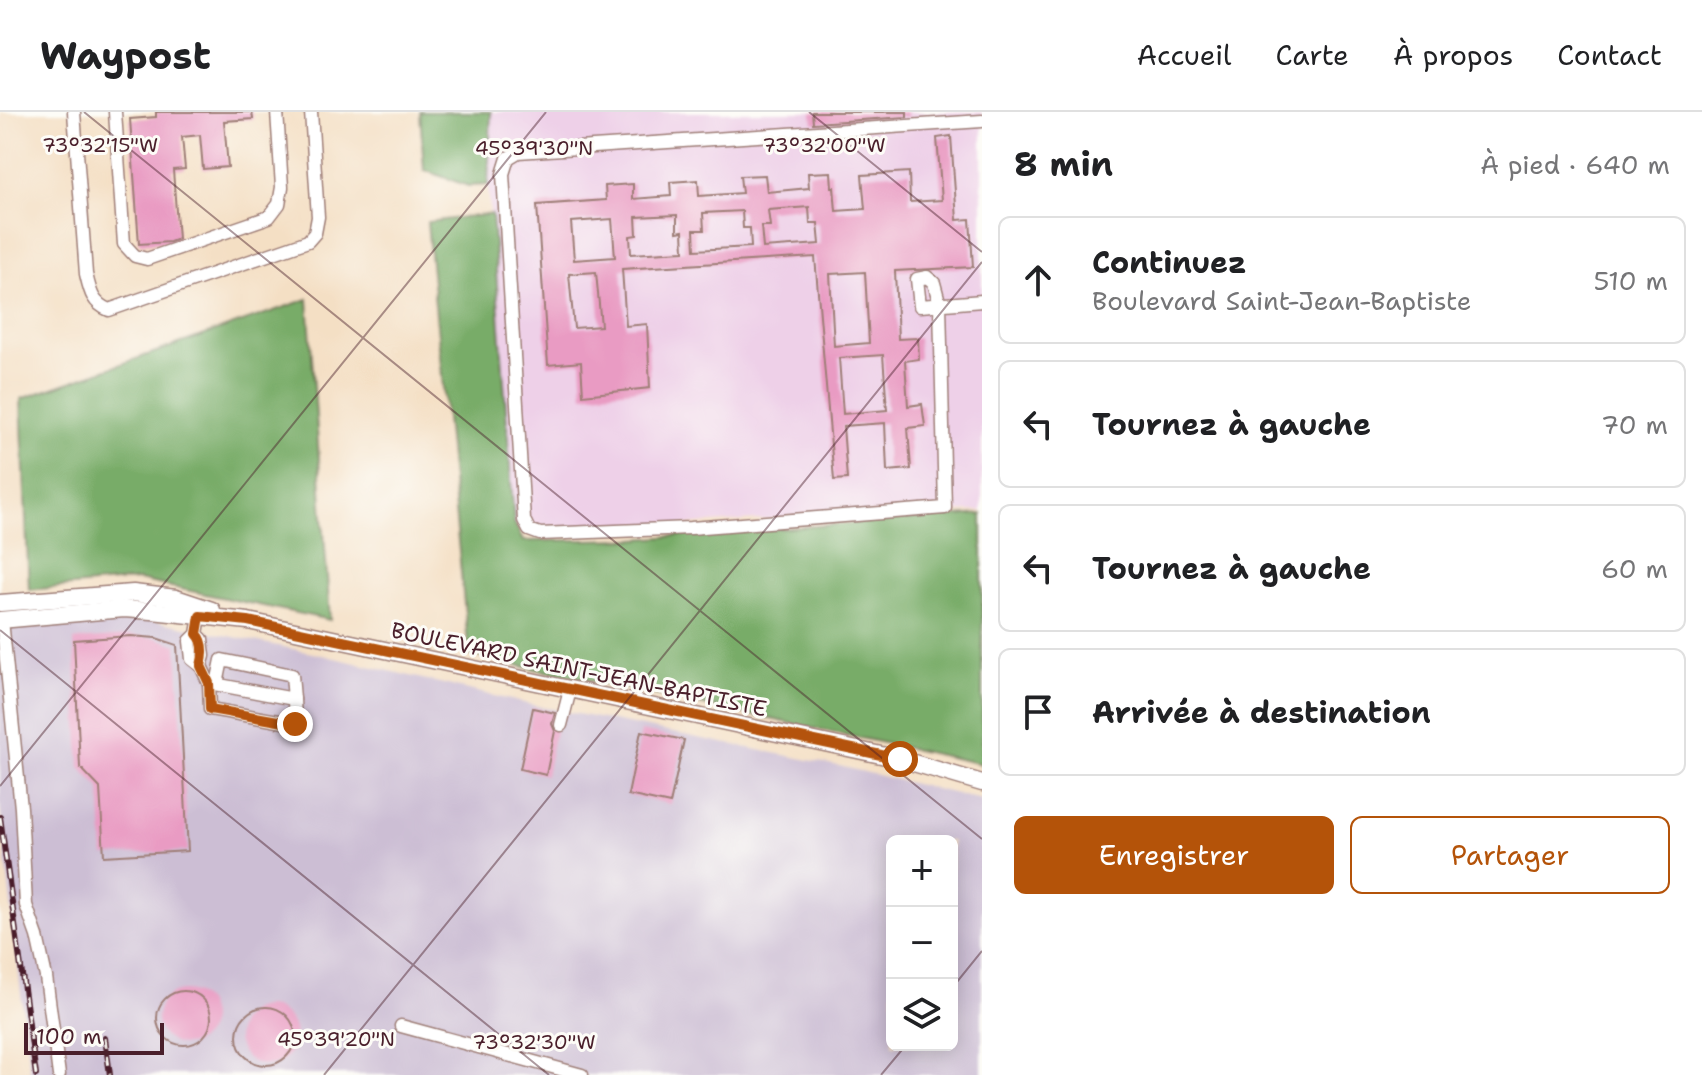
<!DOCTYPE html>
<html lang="fr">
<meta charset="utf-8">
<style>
body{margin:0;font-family:"Shantell Sans",sans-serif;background:#f6f6f6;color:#202124}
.controls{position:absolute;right:24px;bottom:24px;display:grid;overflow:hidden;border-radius:12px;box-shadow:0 4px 20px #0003}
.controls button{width:72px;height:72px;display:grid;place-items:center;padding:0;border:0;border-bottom:2px solid #e0e0e0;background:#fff;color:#202124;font:40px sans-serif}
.scale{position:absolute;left:24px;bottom:20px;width:140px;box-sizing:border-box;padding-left:8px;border:4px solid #4a1f2b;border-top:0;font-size:22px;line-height:28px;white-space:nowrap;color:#4a1f2b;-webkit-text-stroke:6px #fdfcf7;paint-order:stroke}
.stop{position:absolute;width:24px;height:24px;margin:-18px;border:6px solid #b45309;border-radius:50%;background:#fff}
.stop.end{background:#b45309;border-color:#fff;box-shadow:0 2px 8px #0008}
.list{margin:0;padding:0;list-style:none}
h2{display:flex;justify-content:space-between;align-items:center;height:104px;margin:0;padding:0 32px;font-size:34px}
h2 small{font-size:26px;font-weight:400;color:#757577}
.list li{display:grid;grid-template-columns:52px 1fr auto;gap:24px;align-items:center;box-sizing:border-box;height:128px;margin:0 16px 16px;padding:0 16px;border:2px solid #e0e0e0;border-radius:12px}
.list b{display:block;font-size:30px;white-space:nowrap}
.list p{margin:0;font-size:26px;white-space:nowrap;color:#757577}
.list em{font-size:26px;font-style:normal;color:#757577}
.actions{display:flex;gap:16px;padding:24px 32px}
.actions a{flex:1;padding:18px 0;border:2px solid #b45309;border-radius:12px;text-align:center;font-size:28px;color:#b45309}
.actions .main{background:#b45309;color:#fff}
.icon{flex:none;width:44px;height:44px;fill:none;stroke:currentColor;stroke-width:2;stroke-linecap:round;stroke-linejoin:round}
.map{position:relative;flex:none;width:982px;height:963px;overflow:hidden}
header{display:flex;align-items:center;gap:48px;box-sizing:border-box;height:112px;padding:0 40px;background:#fff;border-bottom:2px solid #e0e0e0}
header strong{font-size:38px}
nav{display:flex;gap:44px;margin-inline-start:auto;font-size:28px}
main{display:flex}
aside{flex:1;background:#fff}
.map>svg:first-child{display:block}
</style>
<header>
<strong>Waypost</strong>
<nav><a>Accueil</a><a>Carte</a><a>À propos</a><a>Contact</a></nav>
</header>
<main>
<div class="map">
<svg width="982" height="963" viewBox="0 0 982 963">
<rect width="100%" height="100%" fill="#fdfcf7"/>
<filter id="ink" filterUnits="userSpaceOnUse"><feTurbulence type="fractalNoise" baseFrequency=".0125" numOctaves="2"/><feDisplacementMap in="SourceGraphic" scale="16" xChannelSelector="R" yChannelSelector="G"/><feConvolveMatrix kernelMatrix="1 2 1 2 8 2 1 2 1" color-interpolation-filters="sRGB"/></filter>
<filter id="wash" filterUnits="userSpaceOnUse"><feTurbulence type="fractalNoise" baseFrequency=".006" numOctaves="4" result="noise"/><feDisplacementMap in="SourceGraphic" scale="32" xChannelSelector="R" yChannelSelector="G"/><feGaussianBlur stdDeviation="1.8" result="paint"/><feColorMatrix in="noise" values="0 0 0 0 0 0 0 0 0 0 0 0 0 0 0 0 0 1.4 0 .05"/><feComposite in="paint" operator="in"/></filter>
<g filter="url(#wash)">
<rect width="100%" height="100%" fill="#f4dfc4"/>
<polygon fill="#eed0e8" points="491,0 982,0 982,399 869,401 540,422 514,411 488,73"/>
<path fill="#ccbed4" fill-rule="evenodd" d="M109,508H151L322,543L532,593L839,654L982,688V963H30L0,694V515ZM892,729H952V933H892Z"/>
<g fill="#78ac68" stroke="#61664a" stroke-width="2">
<polygon points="420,0 491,0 488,73 468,74 424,58"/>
<polygon points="492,102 514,410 523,429 635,427 982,402 982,652 469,543 427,110"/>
<polygon points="308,187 330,508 138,468 29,478 21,287"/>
</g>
<g id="blocks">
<g fill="#e99bc3" fill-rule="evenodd">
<polygon points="156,0 252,0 253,7 224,9 228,55 203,57 200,23 182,25 185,57 173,58 178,127 170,130 139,132 130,7 156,5"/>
<polygon points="812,0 907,0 907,5 813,11"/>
<path d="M951,24L957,108L970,107L973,155L895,159L898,227L918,226L919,247L905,249L908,294L922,292L925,314L908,316L911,357L887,359L885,311L843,314L847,367L834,368L815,145L622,157L626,214L647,212L650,276L583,283L581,250L548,253L537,93L606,88L605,74L633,72V87L671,84L670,70L698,68L699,84L742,81L740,64L765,63L767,80L809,76L808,61L831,60L832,75H834L836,99L865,97L862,63L909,60L910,90L942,88L937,26ZM809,95L810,111H818L820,132L763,136L761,114H770L768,98ZM742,99L743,116H750L751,135L695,138L694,118H704L703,101ZM677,103V120L683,119L684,139L631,142L630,124L637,123L636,105ZM612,107L615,145L574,148L571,110ZM596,160L601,214L574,216L569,162ZM865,160L869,231L834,234L830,162ZM883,243L887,298L843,302L839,246Z"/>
<polygon points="131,524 156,526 177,533 188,739 104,744 100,676 80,655 74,528"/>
<polygon points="533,596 555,601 552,612 555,619 546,663 520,657"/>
<polygon points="641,619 684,628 670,692 628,683"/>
<circle cx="184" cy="906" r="27"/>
<circle cx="266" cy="924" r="29"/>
</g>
</g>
</g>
<g filter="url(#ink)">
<use href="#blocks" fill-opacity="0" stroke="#9f7f78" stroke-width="2"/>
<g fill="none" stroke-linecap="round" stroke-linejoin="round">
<g stroke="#9f7f78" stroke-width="15">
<g id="minor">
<path d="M74,0L86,162C90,179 92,191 109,198L308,129L315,121L318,105L311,0"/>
<polyline points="115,0 124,132 135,144 147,147 269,105 279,92 282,75 277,0"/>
<polyline points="982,9 518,40 508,46 503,62 524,408 529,418 540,422 691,416 945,396 940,193 934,171 927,165 917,167 920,194 982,189"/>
<polyline points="200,504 197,522 190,529 192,547 201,554 209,571 294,587 292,563 222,548 217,572"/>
<polyline points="2,508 21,696 26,793 37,824 46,865 59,963"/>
<polyline points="197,522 202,527 204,544 201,554"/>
<polyline points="209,571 210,597 295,612 294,587"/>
<polyline points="561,613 570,578"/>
<polyline points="401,914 582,963"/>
</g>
</g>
<g stroke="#9f7f78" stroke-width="19">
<g id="major">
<polyline points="0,491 133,481 176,486 212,498"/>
<polyline points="0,508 124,497 152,499 248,509 900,647 982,671"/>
</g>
</g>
<use href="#minor" stroke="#fff" stroke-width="12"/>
<use href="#major" stroke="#fff" stroke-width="16"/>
<g stroke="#4a1f2b" stroke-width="6">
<g id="rail">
<polyline points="0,705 36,963"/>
<polyline points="105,926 110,963"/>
</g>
</g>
<use href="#rail" stroke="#fdfcf7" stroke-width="3" stroke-dasharray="9" stroke-linecap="butt"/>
</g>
</g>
<g fill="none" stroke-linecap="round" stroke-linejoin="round" filter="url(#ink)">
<path stroke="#b45309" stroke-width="10" d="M295,612L210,597L209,571L201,554C204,542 205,530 197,522L200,504L248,509L900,647"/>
</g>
<path fill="none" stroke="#4a1f2b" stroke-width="2" stroke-opacity="0.45" d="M84,0L982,727M809,0L982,140M0,518L549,963M0,674L546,0M952,876L982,839M324,963L982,150M881,963L906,933"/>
<g text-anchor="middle" stroke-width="6" stroke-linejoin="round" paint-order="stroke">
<g font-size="22" fill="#4a1f2b" stroke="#fdfcf7">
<text transform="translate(579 557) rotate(12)" y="8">BOULEVARD SAINT-JEAN-BAPTISTE</text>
</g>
</g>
<g font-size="20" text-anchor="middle" fill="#4a1f2b" stroke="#fdfcf7" stroke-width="6" stroke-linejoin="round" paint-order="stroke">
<text x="100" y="40">73°32'15"W</text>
<text x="824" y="40">73°32'00"W</text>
<text x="534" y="43">45°39'30"N</text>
<text x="336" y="934">45°39'20"N</text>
<text x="534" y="937">73°32'30"W</text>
</g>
</svg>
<div class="controls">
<button>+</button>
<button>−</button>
<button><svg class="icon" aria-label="layers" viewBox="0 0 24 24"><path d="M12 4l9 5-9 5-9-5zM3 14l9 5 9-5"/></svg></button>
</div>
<div class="scale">100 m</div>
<div class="stop" style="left:900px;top:647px"></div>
<div class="stop end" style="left:295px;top:612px"></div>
</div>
<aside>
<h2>8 min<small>À pied · 640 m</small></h2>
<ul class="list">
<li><svg class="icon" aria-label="ahead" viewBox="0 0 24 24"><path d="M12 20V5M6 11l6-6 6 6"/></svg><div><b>Continuez</b><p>Boulevard Saint-Jean-Baptiste</p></div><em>510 m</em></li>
<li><svg class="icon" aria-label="left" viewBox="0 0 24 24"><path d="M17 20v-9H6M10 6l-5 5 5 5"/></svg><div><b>Tournez à gauche</b></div><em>70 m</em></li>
<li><svg class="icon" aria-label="left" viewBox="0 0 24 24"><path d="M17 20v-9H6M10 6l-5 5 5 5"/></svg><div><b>Tournez à gauche</b></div><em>60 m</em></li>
<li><svg class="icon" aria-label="arrive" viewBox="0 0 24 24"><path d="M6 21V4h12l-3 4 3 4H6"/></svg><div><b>Arrivée à destination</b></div></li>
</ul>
<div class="actions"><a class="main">Enregistrer</a><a>Partager</a></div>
</aside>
</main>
